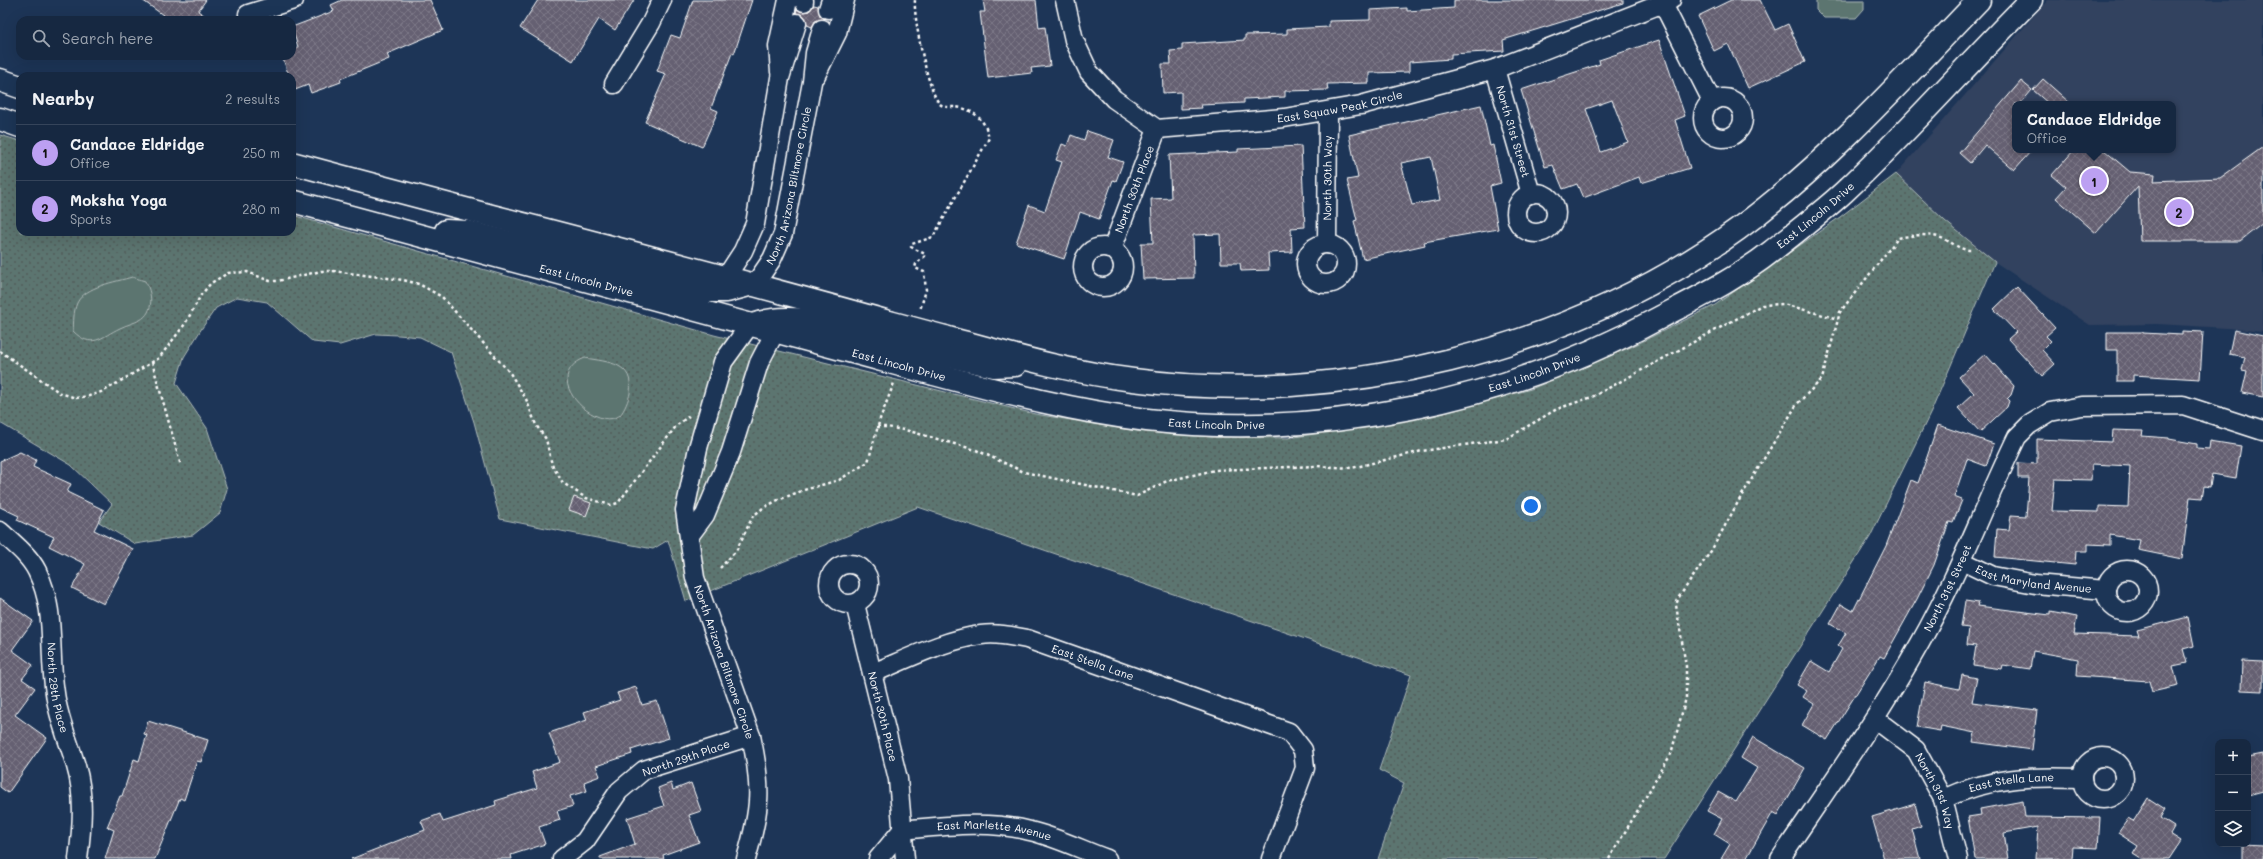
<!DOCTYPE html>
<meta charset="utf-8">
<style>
body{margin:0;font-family:Mali,sans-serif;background:#1f3048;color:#f1f3f6}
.controls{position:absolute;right:12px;bottom:12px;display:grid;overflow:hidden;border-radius:8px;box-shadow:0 4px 16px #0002}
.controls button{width:36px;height:36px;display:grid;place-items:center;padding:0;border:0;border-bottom:1px solid #35445a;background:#162841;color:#f1f3f6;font:20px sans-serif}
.you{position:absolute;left:1531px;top:506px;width:14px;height:14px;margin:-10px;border:3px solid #fff;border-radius:50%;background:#1a73e8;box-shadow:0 0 0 6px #1a73e833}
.badge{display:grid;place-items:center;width:26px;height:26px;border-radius:50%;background:#bca0f2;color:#111;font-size:13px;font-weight:700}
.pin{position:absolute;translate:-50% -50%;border:2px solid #fff;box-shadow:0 1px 4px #0006}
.popup{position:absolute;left:2012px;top:101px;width:164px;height:52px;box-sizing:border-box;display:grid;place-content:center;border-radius:8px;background:#162841;filter:drop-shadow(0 1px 3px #0005);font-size:13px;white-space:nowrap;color:#9ea6b1}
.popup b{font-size:15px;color:#f1f3f6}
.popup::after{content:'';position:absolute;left:50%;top:100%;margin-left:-8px;border:8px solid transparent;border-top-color:#162841}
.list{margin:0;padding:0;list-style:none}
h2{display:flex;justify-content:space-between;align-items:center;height:52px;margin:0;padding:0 16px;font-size:17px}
h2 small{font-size:13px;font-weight:400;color:#9ea6b1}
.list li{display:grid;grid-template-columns:26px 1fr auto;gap:12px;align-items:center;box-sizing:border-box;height:56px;padding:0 16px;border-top:1px solid #35445a}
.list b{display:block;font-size:15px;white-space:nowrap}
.list p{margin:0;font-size:13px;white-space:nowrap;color:#9ea6b1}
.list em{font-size:13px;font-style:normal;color:#9ea6b1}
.icon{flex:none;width:22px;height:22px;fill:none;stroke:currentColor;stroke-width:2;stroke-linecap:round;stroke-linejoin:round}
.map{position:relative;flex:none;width:2263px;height:859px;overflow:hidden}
.search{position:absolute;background:#162841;box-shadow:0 4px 16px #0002;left:16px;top:16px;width:280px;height:44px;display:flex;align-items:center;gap:10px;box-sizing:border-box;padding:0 14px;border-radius:12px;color:#9ea6b1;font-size:15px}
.panel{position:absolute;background:#162841;box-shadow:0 4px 16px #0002;left:16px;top:72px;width:280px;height:164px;border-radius:12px}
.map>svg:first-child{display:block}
</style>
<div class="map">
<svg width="2263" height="859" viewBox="0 0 2263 859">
<defs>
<pattern id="grass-dots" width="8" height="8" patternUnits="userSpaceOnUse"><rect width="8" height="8" fill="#5c7470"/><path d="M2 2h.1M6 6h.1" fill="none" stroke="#525c5a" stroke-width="1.8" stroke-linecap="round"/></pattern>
<pattern id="building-cross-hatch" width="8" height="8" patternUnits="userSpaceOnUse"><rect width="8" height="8" fill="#656072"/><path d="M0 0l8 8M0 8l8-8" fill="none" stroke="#7c7887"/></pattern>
</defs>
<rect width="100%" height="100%" fill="#1d3557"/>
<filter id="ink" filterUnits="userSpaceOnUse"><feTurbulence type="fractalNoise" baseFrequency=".025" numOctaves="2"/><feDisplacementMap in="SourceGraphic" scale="8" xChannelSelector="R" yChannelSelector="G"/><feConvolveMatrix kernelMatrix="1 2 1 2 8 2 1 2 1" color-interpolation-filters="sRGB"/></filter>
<g filter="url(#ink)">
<path fill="#33425f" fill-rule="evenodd" d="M2048,0H2263V332L2228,328L2157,324L2090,325L1995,262L1945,221L1896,174ZM2015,104H2173V150H2015Z"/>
<polygon fill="url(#grass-dots)" stroke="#aebab8" points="0,135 20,141 20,232 292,232 292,215 714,335 1035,414 1137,431 1211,437 1288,438 1433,416 1531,389 1633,346 1715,305 1840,217 1896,174 1945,221 1995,262 1931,412 1870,537 1664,859 1378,859 1404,783 1379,770 1411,675 918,507 686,601 668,540 653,549 500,519 474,422 451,352 420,337 398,335 376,334 340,345 313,342 267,302 237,297 216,308 202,328 184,357 176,383 207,428 227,489 220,513 193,535 135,544 99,522 112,504 71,465 0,423"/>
<g fill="#5c7470" stroke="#aebab8">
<polygon points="1816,0 1864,0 1864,9 1856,18 1824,18 1816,10"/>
<path d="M132,277L145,281C152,292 155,312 140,320C134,323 126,325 120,328C101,337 92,350 73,331C74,322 73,312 77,303C85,286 116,282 132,277Z"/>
<path d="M585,358C609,362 634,363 630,393C629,399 624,411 620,415C598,434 537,377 585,358Z"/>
</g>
<g fill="url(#building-cross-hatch)" stroke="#fff" fill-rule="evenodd">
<polygon points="142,0 206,0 198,11 211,20 170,20"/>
<polygon points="342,0 430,0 443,30 387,54 389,59 340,79 341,82 311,93 308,85 295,90 292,76 289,76 282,56 292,56 292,49 298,47 292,27 334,11 331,5"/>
<polygon points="538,0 634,0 615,30 599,19 573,61 520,28"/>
<polygon points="693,0 752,0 734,54 732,53 711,108 718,111 702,147 645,122 666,74 657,71 671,35 680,38"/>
<polygon points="983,0 1036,0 1039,28 1045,27 1050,66 1031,68 1032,73 988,78 980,12 985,12"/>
<polygon points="1454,0 1623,0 1623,3 1503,40 1504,51 1451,54 1451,59 1409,62 1409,72 1369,73 1369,83 1327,84 1328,90 1285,91 1285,97 1244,99 1244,103 1201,105 1202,108 1181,109 1181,92 1163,93 1162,64 1171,64 1170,51 1182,50 1182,44 1245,40 1245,35 1287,34 1287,29 1329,27 1329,21 1370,20 1370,10 1407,8 1407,11 1454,8"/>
<polygon points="1731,0 1760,0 1775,30 1788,24 1805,62 1748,88 1728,44 1714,51 1698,16"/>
<polygon points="814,5 818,6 820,16 825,19 815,21 812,27 807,25 804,16 796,13 797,9 804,12 809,11"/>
<path d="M1659,40L1685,116L1675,120L1690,168L1641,183L1639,177L1583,198L1577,184L1563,189L1553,165L1545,167L1521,90L1600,64L1599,60ZM1612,100L1628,142L1601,152L1586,109Z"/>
<polygon points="2043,79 2071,104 2049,104 2033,90"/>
<polygon points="2021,81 2032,90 2020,104 2015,104 2015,150 2032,150 2014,170 1985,145 1970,163 1959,153"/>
<path d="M1481,105L1490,146L1493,145L1501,183L1490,186L1498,229L1424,242L1425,245L1363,259L1354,221L1357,220L1347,180L1358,178L1349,135ZM1431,157L1440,200L1412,205L1401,163Z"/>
<polygon points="1087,131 1114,140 1108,157 1123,162 1116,181 1113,180 1099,219 1080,212 1064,259 1016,243 1029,205 1045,211 1062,162 1056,160 1062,144 1067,146 1071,135 1084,140"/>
<polygon points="1301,146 1305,227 1291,228 1292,252 1268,253 1269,270 1241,271 1240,263 1221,263 1220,234 1193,235 1194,278 1143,279 1141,243 1153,243 1151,199 1171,198 1169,155 1238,152 1238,149"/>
<polygon points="2263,147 2263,223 2240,241 2140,241 2138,186 2096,233 2056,198 2066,187 2052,175 2074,150 2104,150 2130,172 2155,174 2154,181 2220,178"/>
<polygon points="2017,287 2055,328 2046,336 2051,341 2042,350 2055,364 2042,376 2008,339 2016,332 1994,309"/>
<polygon points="2234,330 2263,336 2263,397 2242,393 2247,371 2242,370 2245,357 2229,354"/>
<polygon points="2182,331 2203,332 2200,379 2133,375 2133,381 2117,381 2117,350 2107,350 2107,332 2143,332 2143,333 2182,335"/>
<polygon points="1985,354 2014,386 2011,395 2007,399 2009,401 2007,407 1980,432 1958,408 1974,393 1959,377"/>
<polygon points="1938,425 1994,444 1986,466 1967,459 1954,497 1962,500 1953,523 1949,522 1934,565 1917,599 1884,658 1880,656 1827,740 1802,725 1814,704 1803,697 1807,691 1797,685 1811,661 1829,672 1842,649 1838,646 1846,633 1830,624 1841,604 1853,611 1886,546 1911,480 1918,483"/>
<path d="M2113,430L2143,431L2142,436L2169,438V439L2197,444V448L2209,449L2210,441L2241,446L2236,478L2212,474L2210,487L2204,486L2202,498L2190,497L2182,559L2138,550L2140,540L2110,535V545L2088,544V551H2076L2075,565L1995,557L1997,529L2009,530L2011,515L2026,516L2029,478H2018V463L2037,464V439L2112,442ZM2092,464L2130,466L2128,507L2099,506V512L2052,511L2055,479L2091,480Z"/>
<polygon points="20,452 36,460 33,467 71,484 67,492 104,510 94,530 133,549 104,604 72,588 85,564 49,546 54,537 17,520 19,516 0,507 0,461"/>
<polygon points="574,497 591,503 586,516 569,510"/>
<polygon points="0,598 33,621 12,650 33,665 22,679 35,688 15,715 47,738 8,793 0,787"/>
<polygon points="1965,601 1979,603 1978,606 2050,615 2050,612 2077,617 2074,634 2139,636 2137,630 2188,617 2194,646 2183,649 2187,663 2173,666 2178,686 2152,692 2149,681 2077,676 2078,659 2033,651 2030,669 2003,665 2002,669 1973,665 1976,646 1967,645 1969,628 1961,627"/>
<polygon points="2242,661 2263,662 2263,691 2241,690"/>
<polygon points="1962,675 1977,678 1972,702 2037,710 2032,750 1973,742 1975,733 1941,726 1940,731 1917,727 1925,682 1959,689"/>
<polygon points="636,687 642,705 657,701 669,738 631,750 632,754 596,766 600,776 584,782 587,791 570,796 573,806 557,811 560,820 539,827 545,844 511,855 512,859 351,859 425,830 421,821 440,814 443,822 496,805 495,801 537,788 532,772 560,762 549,733 587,720 584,712 620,700 617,693"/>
<polygon points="148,721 208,740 201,762 197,761 184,800 180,798 155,859 105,859 114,830 107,827 120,796 122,796 134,759 139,761 147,735 144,734"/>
<polygon points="1753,737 1805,768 1778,815 1773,812 1746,859 1721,859 1730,844 1714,834 1722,819 1707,811 1718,792 1736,802 1757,768 1741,758"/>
<polygon points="2263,754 2263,791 2248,795 2248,757"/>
<polygon points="671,783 673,790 691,783 701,811 689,815 699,842 663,855 664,859 600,859 600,857 635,844 627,818 664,806 658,788"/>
<polygon points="2148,798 2165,809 2160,818 2174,827 2170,834 2181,841 2169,859 2141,859 2133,854 2138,846 2118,833 2128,819 2133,822"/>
<polygon points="2023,801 2025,817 2100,818 2098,848 2073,847 2072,858 2036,859 2038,827 2004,833 2008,859 1975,859 1968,817 1981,815 1980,809"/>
<polygon points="1915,804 1921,826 1912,829 1920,859 1884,859 1872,817"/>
<polygon points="2243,844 2263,845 2263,859 2243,859"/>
</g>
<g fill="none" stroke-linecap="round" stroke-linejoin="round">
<g stroke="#fff" stroke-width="21">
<g id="street">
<path id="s1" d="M1065,0L1074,40L1089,72L1114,99L1157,129L1284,118L1361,105L1495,69L1671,0"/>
<polyline points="804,2 804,0"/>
<polyline points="1663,4 1712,101"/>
<polyline points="828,9 831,0"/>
<polyline points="248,14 294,0"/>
<path id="s2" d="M1495,69L1531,194"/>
<polyline points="780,72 778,46 788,0"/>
<polyline points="816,75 837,33 845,0"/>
<polyline points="614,84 651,23 662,0"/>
<circle cx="1723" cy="118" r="20"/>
<circle cx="1536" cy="213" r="20"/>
<circle cx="1326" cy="264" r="20"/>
<path id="s3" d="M1327,244L1328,112"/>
<circle cx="1103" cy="267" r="20"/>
<path id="s4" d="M1112,249L1157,129"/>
<polyline points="726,277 743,251 755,224 780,78 797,23"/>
<path id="s5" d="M755,284L772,259L783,234L812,82L815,53L822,29"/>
<path id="s6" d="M0,531C13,543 29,555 37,571C57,612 48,650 55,693C58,718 69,742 76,766C85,796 82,828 78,859"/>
<polyline points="690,535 705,515 731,452 759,363 775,332"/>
<path id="s7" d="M1962,561L1993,576L2035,584L2106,590"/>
<circle cx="849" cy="584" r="20"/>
<circle cx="2127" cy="591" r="21"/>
<path id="s8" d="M855,604L898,779L905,859"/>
<path id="s9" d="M873,673C907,659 944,640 981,635C996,633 1011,636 1027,639L1289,732L1303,750L1305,768L1271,859"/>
<path id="s10" d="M1875,719L1916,750L1943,799L1958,859"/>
<circle cx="2103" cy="778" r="21"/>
<path id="s11" d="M1943,799C1991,777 2030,776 2082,778"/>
<path id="s12" d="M902,830C944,826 988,820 1030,831C1056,837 1082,850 1107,859"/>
<polyline points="562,859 585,841 619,791 644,770 751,736"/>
<path d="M746,859C761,808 762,787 751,736L695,578L685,510L698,448L723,362L749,326"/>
<polyline points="878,859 902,830"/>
<path id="s13" d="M1780,859C1828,788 1878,718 1920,643C1958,576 1984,505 2017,437L2029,425L2050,412L2082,406L2183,405L2263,431"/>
</g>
</g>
<g stroke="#fff" stroke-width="25">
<g id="secondary">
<polyline points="0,80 20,87"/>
<polyline points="0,119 20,126"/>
<path d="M292,163C491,217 691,266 889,322"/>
<path id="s14" d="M292,201L878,359"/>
<polyline points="446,231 468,232 700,291 727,291 749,285"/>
<path d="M753,325C795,309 842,329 884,340"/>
<path d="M945,337C1008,354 1069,372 1133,380C1339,407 1569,351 1738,229C1828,163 1902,80 1979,0"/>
<polyline points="940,354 994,366 1015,365"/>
<path id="s15" d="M934,374C1005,393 1074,411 1147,420C1322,440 1505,402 1659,318C1697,298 1738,278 1772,251C1796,232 1821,213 1844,192C1909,131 1968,63 2031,0"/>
</g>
</g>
<g stroke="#fff" stroke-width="2.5" stroke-dasharray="3 3" stroke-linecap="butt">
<path d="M915,0C913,17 928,91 939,103C943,108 950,107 956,107C974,109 986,121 989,138L933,237L912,244L911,247L925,254V256L916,264L915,268L924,272L926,290L920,310"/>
<polyline points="0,351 60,393 76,398 89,396 104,391 159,358 185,324 201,295 211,283 228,273 247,272 270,281 278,281 321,271 333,271 403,280 419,284 442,297 510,373 526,399 536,425 546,439 552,465 563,483 586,498 611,505 618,503 677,425 689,416"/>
<polyline points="152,362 181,466"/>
<polyline points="877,427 887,427 909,431 976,450 1024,472 1137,496 1167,481 1215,470 1316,466 1352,468 1422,451 1506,439 1557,409 1592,397 1762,305 1783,304 1838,319"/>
<polyline points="720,568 736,551 753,516 763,508 778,500 804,490 839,480 868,462 880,419 894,383"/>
<path d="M1609,859L1671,754L1686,698V666L1676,605L1679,597L1711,551L1742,495L1797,404L1822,379L1840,312L1898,238C1914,235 1929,233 1944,239C1955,244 1961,251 1973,250"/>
</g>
<use href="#street" stroke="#1d3557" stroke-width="18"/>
<use href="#secondary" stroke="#1d3557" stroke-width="22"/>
<g stroke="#fff" stroke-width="25" stroke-linecap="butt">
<g id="secondary-bridge">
<polyline points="889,322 945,337"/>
<polyline points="884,340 940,354"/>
<polyline points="878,359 934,374"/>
</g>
</g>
<use href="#secondary-bridge" stroke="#1d3557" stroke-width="22"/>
</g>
</g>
<g text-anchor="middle" stroke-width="3" stroke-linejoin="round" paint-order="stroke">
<g font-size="11" fill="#fff" stroke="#1d3557">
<text dy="4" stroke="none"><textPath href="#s1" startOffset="350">East Squaw Peak Circle</textPath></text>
<text dy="4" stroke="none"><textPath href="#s2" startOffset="65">North 31st Street</textPath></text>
<text dy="4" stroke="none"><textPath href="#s3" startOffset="66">North 30th Way</textPath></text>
<text dy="4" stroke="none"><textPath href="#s5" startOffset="106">North Arizona Biltmore Circle</textPath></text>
<text dy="4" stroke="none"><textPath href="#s4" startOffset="64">North 30th Place</textPath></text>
<text dy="4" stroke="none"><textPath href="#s15" startOffset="936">East Lincoln Drive</textPath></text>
<text dy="4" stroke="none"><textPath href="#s14" startOffset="305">East Lincoln Drive</textPath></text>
<text transform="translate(899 365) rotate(15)" y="4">East Lincoln Drive</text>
<text dy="4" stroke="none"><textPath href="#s15" startOffset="612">East Lincoln Drive</textPath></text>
<text dy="4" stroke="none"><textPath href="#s15" startOffset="288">East Lincoln Drive</textPath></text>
<text dy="4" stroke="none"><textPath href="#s7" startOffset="75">East Maryland Avenue</textPath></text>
<text dy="4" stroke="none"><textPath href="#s13" startOffset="319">North 31st Street</textPath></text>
<text transform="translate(724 662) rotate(71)" y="4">North Arizona Biltmore Circle</text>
<text dy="4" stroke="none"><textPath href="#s9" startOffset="231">East Stella Lane</textPath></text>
<text dy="4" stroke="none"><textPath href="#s6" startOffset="174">North 29th Place</textPath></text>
<text dy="4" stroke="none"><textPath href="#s8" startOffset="116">North 30th Place</textPath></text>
<text transform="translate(686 758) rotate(-19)" y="4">North 29th Place</text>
<text dy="4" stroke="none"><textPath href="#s11" startOffset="71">East Stella Lane</textPath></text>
<text dy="4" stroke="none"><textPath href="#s10" startOffset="97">North 31st Way</textPath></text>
<text dy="4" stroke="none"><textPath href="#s12" startOffset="93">East Marlette Avenue</textPath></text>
</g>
</g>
</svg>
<div class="controls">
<button>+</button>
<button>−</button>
<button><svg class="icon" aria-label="layers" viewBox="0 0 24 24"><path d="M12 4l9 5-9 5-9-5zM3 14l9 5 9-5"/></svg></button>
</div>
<div class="you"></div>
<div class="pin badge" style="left:2094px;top:181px">1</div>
<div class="popup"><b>Candace Eldridge</b>Office</div>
<div class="pin badge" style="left:2179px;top:212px">2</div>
<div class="search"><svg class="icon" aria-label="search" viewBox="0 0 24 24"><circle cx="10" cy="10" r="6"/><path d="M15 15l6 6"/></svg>Search here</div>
<section class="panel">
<h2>Nearby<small>2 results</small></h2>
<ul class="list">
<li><span class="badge">1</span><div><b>Candace Eldridge</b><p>Office</p></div><em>250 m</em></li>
<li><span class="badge">2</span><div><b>Moksha Yoga</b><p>Sports</p></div><em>280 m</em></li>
</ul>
</section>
</div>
